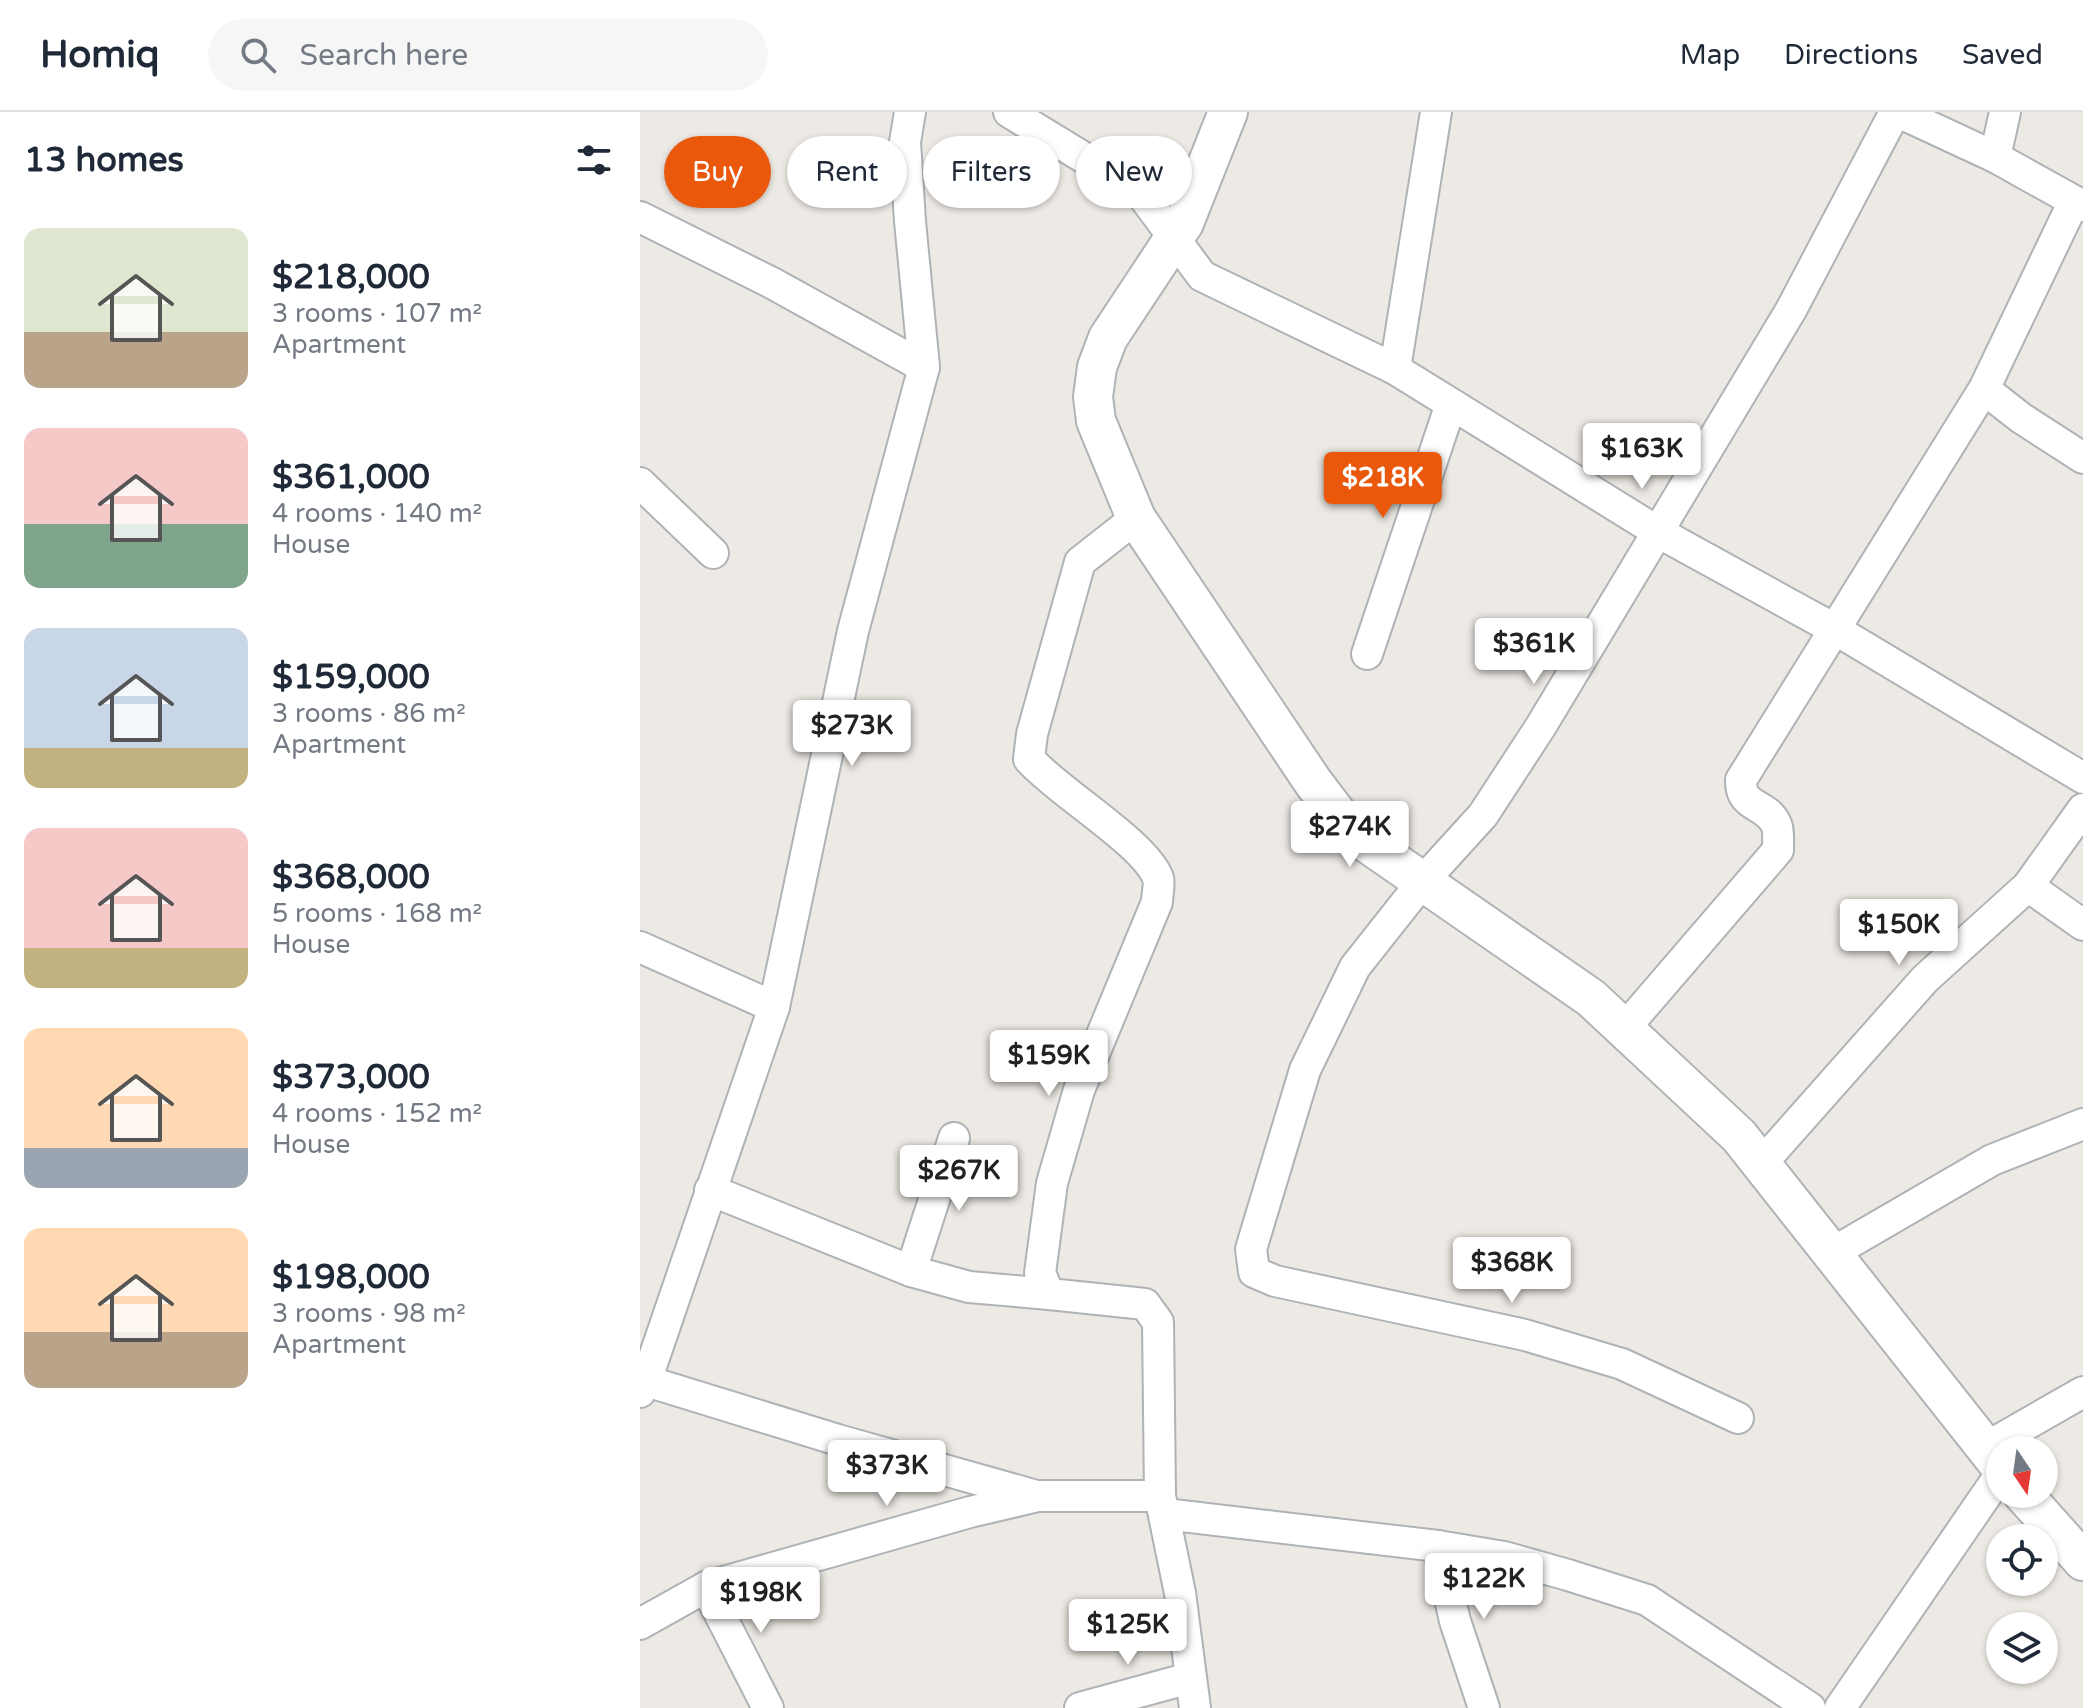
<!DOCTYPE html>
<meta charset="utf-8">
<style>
body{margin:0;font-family:"Varela Round",sans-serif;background:#f6f6f7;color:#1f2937;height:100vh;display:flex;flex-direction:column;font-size:30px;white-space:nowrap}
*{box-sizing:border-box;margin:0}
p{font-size:26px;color:#747a83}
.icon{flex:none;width:44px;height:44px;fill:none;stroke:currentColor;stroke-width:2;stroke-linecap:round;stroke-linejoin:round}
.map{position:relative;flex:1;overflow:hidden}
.details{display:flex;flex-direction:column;background:#fff;width:640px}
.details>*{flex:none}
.banner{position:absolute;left:24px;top:24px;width:760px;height:72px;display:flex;gap:16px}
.needle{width:52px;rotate:167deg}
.buttons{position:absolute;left:1346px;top:1324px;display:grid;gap:16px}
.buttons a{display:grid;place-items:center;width:72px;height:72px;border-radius:50%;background:#fff;box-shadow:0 2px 6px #0004;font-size:40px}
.price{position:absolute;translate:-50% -68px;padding:0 18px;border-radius:8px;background:#fff;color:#222;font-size:26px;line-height:52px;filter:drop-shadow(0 2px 4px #0008)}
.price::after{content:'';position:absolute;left:50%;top:48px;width:24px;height:18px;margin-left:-12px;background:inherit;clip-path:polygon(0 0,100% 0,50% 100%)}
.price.selected{background:#ea580c;color:#fff}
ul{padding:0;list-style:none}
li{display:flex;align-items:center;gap:24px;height:200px;padding:0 24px}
li span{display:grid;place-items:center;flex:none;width:224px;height:160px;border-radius:16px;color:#555}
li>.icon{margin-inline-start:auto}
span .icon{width:96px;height:96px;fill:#fffc;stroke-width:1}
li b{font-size:34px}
h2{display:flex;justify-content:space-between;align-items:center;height:96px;padding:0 24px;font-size:34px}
.pill{padding:0 28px;border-radius:36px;background:#fff;box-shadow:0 2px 6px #0004;font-size:28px;line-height:72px}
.pill.selected{background:#ea580c;color:#fff}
header{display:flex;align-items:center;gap:48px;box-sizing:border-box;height:112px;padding:0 40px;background:#fff;border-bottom:2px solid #e0e1e3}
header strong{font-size:38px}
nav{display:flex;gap:44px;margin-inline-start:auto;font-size:28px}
.search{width:560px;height:72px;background:#f6f6f7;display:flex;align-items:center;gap:20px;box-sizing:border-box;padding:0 28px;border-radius:44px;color:#747a83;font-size:30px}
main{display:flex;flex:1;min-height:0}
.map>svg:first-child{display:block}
</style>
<header>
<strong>Homiq</strong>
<div class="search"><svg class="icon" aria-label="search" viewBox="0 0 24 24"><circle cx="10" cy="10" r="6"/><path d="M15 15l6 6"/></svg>Search here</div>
<nav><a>Map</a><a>Directions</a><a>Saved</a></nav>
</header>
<main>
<section class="details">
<h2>13 homes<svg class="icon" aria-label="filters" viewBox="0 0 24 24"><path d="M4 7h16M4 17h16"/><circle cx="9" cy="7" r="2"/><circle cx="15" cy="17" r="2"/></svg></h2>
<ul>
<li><span style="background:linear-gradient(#dfe7d0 65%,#b9a48a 0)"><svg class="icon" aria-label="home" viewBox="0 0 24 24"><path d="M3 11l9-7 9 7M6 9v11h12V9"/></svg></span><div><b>$218,000</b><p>3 rooms · 107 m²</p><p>Apartment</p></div></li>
<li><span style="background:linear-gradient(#f6c9c9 60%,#7fa58c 0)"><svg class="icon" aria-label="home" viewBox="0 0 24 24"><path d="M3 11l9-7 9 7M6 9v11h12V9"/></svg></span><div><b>$361,000</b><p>4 rooms · 140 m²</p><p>House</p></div></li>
<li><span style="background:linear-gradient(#c9d6e8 75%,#c2b280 0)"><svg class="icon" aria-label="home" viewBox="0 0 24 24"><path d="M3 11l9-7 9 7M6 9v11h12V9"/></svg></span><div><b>$159,000</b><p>3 rooms · 86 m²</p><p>Apartment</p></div></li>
<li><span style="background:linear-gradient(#f6c9c9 75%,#c2b280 0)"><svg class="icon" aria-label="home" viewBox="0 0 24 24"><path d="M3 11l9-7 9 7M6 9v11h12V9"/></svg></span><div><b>$368,000</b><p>5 rooms · 168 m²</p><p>House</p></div></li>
<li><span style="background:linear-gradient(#ffd9b3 75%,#9aa5b1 0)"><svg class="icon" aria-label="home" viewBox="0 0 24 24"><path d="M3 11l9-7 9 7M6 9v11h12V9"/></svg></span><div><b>$373,000</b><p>4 rooms · 152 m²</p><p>House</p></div></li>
<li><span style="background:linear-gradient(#ffd9b3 65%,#b9a48a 0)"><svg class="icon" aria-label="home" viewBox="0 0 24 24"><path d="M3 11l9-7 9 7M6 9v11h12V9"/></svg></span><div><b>$198,000</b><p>3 rooms · 98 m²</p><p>Apartment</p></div></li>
</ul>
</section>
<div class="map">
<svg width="1443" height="1596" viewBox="0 0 1443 1596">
<rect width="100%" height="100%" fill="#ede9e4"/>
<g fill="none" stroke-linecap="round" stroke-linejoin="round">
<defs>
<g id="minor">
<path d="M369 0 500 80 562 164 755 257 1018 420 1196 518 1443 666"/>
<path d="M1258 0 1355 45 1443 94"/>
<path d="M1355 45 1365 0"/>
<path d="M0 105 132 171 284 255"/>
<path d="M755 257 796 0"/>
<path d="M1344 277 1381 306 1443 346"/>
<path d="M0 371 73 441"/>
<path d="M496 406 440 450 392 622 389 647C418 680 505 731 518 766 520 772 517 783 517 790L439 978 412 1071 400 1161 409 1182 505 1192 518 1210 520 1384 540 1481 555 1596"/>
<path d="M727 542 811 292"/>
<path d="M1388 774 1443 813"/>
<path d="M0 835 134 895"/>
<path d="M984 917 1138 738C1138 730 1139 718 1136 712 1126 690 1100 697 1101 668L1344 277 1434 89"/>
<path d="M1121 1052 1285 867 1388 774 1443 697"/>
<path d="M70 1078 271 1159 329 1175 409 1182"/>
<path d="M1192 1141 1352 1048 1443 1012"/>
<path d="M271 1159 314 1026"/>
<path d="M0 1267 198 1328 393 1383"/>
<path d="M0 1280 6 1269 134 895 213 519 284 255 270 109 265 30 270 0"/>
<path d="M1098 1306 982 1252 885 1223 635 1169 614 1160 611 1137 665 958 715 855 783 769 843 703 901 614 1151 198 1255 0"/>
<path d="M1345 1336 1443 1280"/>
<path d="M525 1402 798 1434 864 1445 928 1463 1007 1488 1170 1596"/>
<path d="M798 1434 815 1509 844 1596"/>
<path d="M66 1475 128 1596"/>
<path d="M0 1512 66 1475 330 1400 398 1384H520"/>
<path d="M440 1596 550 1566"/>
<path d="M1200 1596 1360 1363"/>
</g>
<g id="tertiary">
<path d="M588 0 544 111 468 226 457 255 453 285 456 309 496 406 673 670 711 720 951 886 1099 1024 1360 1354"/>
<path d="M1383 1382 1443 1449"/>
</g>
</defs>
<use href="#minor" stroke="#afb3b5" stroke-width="34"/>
<use href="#tertiary" stroke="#afb3b5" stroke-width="42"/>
<use href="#minor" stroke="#fff" stroke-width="30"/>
<use href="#tertiary" stroke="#fff" stroke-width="38"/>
</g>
</svg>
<div class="buttons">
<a><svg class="needle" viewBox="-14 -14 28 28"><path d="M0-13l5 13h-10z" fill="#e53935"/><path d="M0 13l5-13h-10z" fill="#747a83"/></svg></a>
<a><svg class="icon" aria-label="locate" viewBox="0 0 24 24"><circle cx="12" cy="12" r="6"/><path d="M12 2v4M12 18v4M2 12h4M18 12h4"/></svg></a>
<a><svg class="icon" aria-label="layers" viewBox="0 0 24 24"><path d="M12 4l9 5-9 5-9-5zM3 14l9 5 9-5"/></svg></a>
</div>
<b class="price" style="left:1002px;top:379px">$163K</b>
<b class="price selected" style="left:743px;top:408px">$218K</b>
<b class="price" style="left:894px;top:574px">$361K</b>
<b class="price" style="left:212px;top:656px">$273K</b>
<b class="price" style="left:710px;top:757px">$274K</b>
<b class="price" style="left:1259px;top:855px">$150K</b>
<b class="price" style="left:409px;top:986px">$159K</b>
<b class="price" style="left:319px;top:1101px">$267K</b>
<b class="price" style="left:872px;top:1193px">$368K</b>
<b class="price" style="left:247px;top:1396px">$373K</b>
<b class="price" style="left:844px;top:1509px">$122K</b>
<b class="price" style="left:121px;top:1523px">$198K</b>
<b class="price" style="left:488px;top:1555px">$125K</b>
<div class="banner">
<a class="pill selected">Buy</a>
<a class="pill">Rent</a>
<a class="pill">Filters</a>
<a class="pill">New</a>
</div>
</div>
</main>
